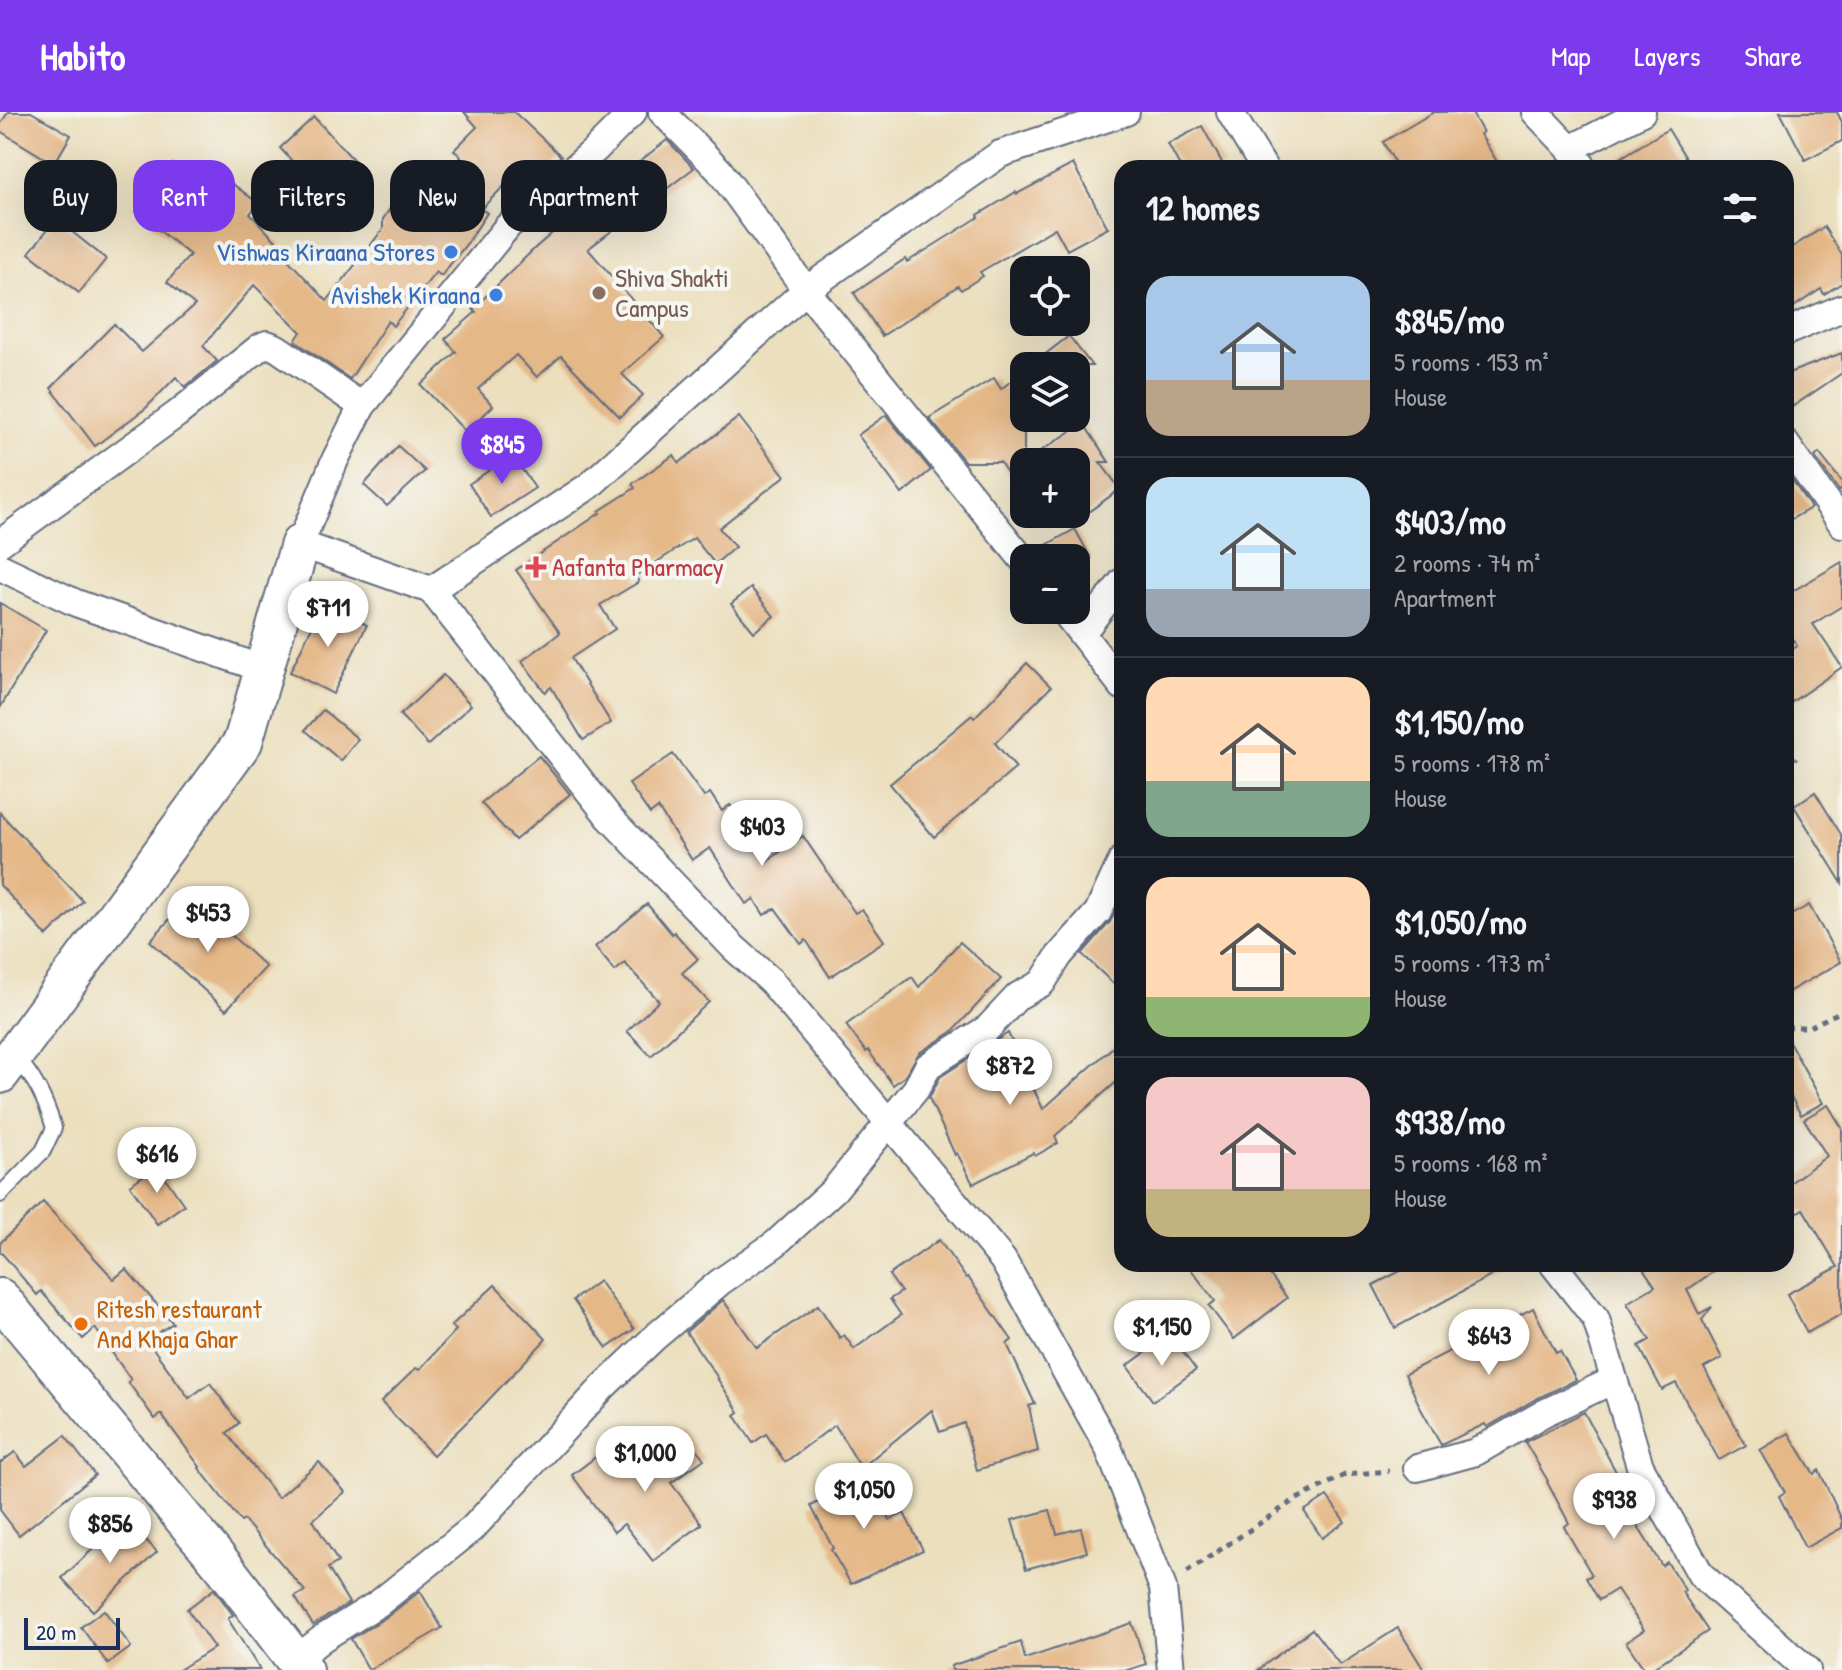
<!DOCTYPE html>
<meta charset="utf-8">
<style>
body{margin:0;font-family:"Patrick Hand",sans-serif;background:#20242c;color:#f1f3f6;height:100vh;display:flex;flex-direction:column;font-size:30px;white-space:nowrap}
*{box-sizing:border-box;margin:0}
p{font-size:26px;color:#9ea1a6}
.icon{flex:none;width:44px;height:44px;fill:none;stroke:currentColor;stroke-width:2;stroke-linecap:round;stroke-linejoin:round}
.map{position:relative;flex:1;overflow:hidden}
.panel{position:absolute;left:1114px;top:48px;width:680px;height:1112px;display:flex;flex-direction:column;background:#171b24;border-radius:24px;box-shadow:0 8px 32px #0002}
.panel>*{flex:none}
.top-card{position:absolute;left:24px;top:48px;width:760px;height:72px;display:flex;gap:16px}
.tools{position:absolute;left:1010px;top:144px;display:grid;gap:16px}
.tools a{display:grid;place-items:center;width:80px;height:80px;border-radius:16px;background:#171b24;box-shadow:0 8px 32px #0002;font-size:40px}
.scale{position:absolute;left:24px;bottom:20px;width:96px;box-sizing:border-box;padding-left:8px;border:4px solid #1b2f5e;border-top:0;font-size:22px;line-height:28px;white-space:nowrap;color:#1b2f5e;-webkit-text-stroke:6px #f6f6f2;paint-order:stroke}
.price{position:absolute;translate:-50% -68px;padding:0 18px;border-radius:28px;background:#fff;color:#222;font-size:26px;line-height:52px;filter:drop-shadow(0 2px 4px #0008)}
.price::after{content:'';position:absolute;left:50%;top:48px;width:24px;height:18px;margin-left:-12px;background:inherit;clip-path:polygon(0 0,100% 0,50% 100%)}
.price.active{background:#7c3aed;color:#fff}
ul{padding:0;list-style:none}
li{display:flex;align-items:center;gap:24px;height:200px;padding:0 32px}
li+li{border-top:2px solid #363941}
li span{display:grid;place-items:center;flex:none;width:224px;height:160px;border-radius:24px;color:#555}
li>.icon{margin-inline-start:auto}
span .icon{width:96px;height:96px;fill:#fffc;stroke-width:1}
li b{font-size:34px}
h2{display:flex;justify-content:space-between;align-items:center;height:96px;padding:0 32px;font-size:34px}
.tag{padding:0 28px;border-radius:24px;background:#171b24;box-shadow:0 8px 32px #0002;font-size:28px;line-height:72px}
.tag.active{background:#7c3aed;color:#fff}
header{display:flex;align-items:center;gap:48px;box-sizing:border-box;height:112px;padding:0 40px;background:#7c3aed;color:#fff}
header strong{font-size:38px}
nav{display:flex;gap:44px;margin-inline-start:auto;font-size:28px}
.map>svg:first-child{display:block}
</style>
<header>
<strong>Habito</strong>
<nav><a>Map</a><a>Layers</a><a>Share</a></nav>
</header>
<div class="map">
<svg width="1842" height="1558" viewBox="0 0 1842 1558">
<rect width="100%" height="100%" fill="#f6f6f2"/>
<filter id="ink" filterUnits="userSpaceOnUse"><feTurbulence type="fractalNoise" baseFrequency=".0125" numOctaves="2"/><feDisplacementMap in="SourceGraphic" scale="16" xChannelSelector="R" yChannelSelector="G"/><feConvolveMatrix kernelMatrix="1 2 1 2 8 2 1 2 1" color-interpolation-filters="sRGB"/></filter>
<filter id="wash" filterUnits="userSpaceOnUse"><feTurbulence type="fractalNoise" baseFrequency=".006" numOctaves="4" result="noise"/><feDisplacementMap in="SourceGraphic" scale="32" xChannelSelector="R" yChannelSelector="G"/><feGaussianBlur stdDeviation="1.8" result="paint"/><feColorMatrix in="noise" values="0 0 0 0 0 0 0 0 0 0 0 0 0 0 0 0 0 1.4 0 .05"/><feComposite in="paint" operator="in"/></filter>
<g filter="url(#wash)">
<rect width="100%" height="100%" fill="#ebdfbe"/>
<g id="blocks">
<g fill="#e5b888">
<path d="M8 0H31L71 23 54 52 0 19V13Z"/>
<path d="M464 0H514L561 44 540 65 526 52 481 97 487 101 468 130 441 164 436 160 393 214 388 209 350 267 295 229 301 220 254 173 203 234 217 249 185 275 176 265 146 296 95 334 51 276 114 212 142 240 195 193 167 170 190 143 136 100 173 52 214 85 227 68 258 91 250 102 280 133 277 136 327 189 383 117V107L398 85 422 102 461 45 454 38 477 15Z"/>
<path d="M1434 0H1471L1483 20 1480 22 1501 56H1398L1383 30Z"/>
<path d="M1780 0H1837L1842 10V29L1805 48Z"/>
<path d="M314 5 361 56 327 87 280 36Z"/>
<path d="M1202 14 1225 56H1181L1168 32Z"/>
<path d="M1668 17 1692 56H1604Z"/>
<path d="M667 28 694 56 588 137 664 225 622 262 643 283 620 305 561 244 537 265 516 243 478 277 493 294 466 320 421 273 456 240 445 227 476 200 473 197 535 136 595 84Z"/>
<path d="M1073 52 1108 116 1067 138 1055 116 980 160 983 164 961 178 958 174 882 224 854 181 905 147 907 150 979 105 978 103 1016 80 1017 82Z"/>
<path d="M56 107 106 147 79 181 29 141Z"/>
<path d="M1824 115 1842 143V171L1824 182 1821 177 1786 200V139Z"/>
<path d="M1069 224 1092 254H1030Z"/>
<path d="M1842 241V261L1786 299V262Z"/>
<path d="M1024 259V387L1000 350H965L929 306 994 266 1001 277Z"/>
<path d="M1076 300 1109 350H1100L1120 377 1076 409V350H1024L1076 316Z"/>
<path d="M886 303 931 358 902 382 858 323Z"/>
<path d="M739 305 785 364 719 416 735 435 715 452 694 426 635 464 639 470 600 493 615 517 571 546 611 611 583 628 551 575 545 580 522 549 560 521 516 458 600 401 599 399 635 376 632 372 674 343 679 351Z"/>
<path d="M398 334 425 359 387 394 364 373Z"/>
<path d="M1819 341 1842 370V378L1839 379 1815 345Z"/>
<path d="M512 343 535 376 491 405 469 372Z"/>
<path d="M1790 365 1811 396 1786 410V368Z"/>
<path d="M1075 417 1091 446H1040L1036 439Z"/>
<path d="M1842 450V494L1813 512 1842 555 1786 594V542L1797 534 1791 525 1786 528V473L1791 480Z"/>
<path d="M751 476 774 504 754 520 731 492Z"/>
<path d="M0 491 46 518 0 596Z"/>
<path d="M323 492 367 513 333 582 290 560Z"/>
<path d="M1027 551 1051 575 995 631 1016 656 934 725 890 672 972 603 974 606Z"/>
<path d="M443 563 471 593 428 633 400 603Z"/>
<path d="M323 598 358 627 341 649 305 618Z"/>
<path d="M673 642 704 685 710 681 722 699 730 693 767 749 803 724 855 801 862 797 884 829 830 865 806 828 801 832 775 796 764 803 754 787 746 792 710 736 692 748 658 696 650 702 629 672Z"/>
<path d="M539 644 570 682 515 728 481 691Z"/>
<path d="M1815 680 1842 724V771L1794 694Z"/>
<path d="M0 701 83 789 47 824 0 773Z"/>
<path d="M190 785 266 855 226 898 150 829Z"/>
<path d="M1122 786V880L1082 842 1110 810Z"/>
<path d="M647 792 672 822 674 820 698 847 682 861 709 890 651 944 627 919 659 889 625 851 615 859 595 835Z"/>
<path d="M1809 793 1841 850 1786 881V806Z"/>
<path d="M960 830 1001 867 952 920 919 941 905 964 893 973 868 938 866 940 846 913 912 865 919 875Z"/>
<path d="M1008 921 1043 997 1122 927V965L1055 1024 1058 1031 1035 1044 1033 1041 973 1072 957 1041 955 1043 929 986 940 965Z"/>
<path d="M1786 924 1823 991 1801 1003 1786 976Z"/>
<path d="M1828 993 1842 1016V1202L1807 1221 1787 1182 1838 1155 1803 1097 1786 1108V1074L1827 1044 1804 1007Z"/>
<path d="M157 1054 184 1093 157 1112 130 1073Z"/>
<path d="M43 1090 114 1167 126 1157 173 1211 147 1228 189 1286 210 1271 239 1311 227 1321 278 1386 319 1350 345 1380 313 1408 338 1450 328 1456 349 1491 313 1513 295 1485 305 1479 244 1408 241 1410 199 1356 200 1355 161 1302 155 1307 128 1270 131 1268 95 1216 83 1227 41 1179 37 1183 0 1139V1131Z"/>
<path d="M939 1128 966 1166 968 1165 1012 1228 1007 1232 1035 1292 1029 1294 1038 1339 977 1358 964 1311 940 1320 932 1298 861 1356 835 1313 785 1350 766 1322 753 1331 735 1303 739 1300 717 1266H718L686 1220 723 1188 757 1236 818 1193 840 1226 844 1223 854 1237 901 1203 890 1187 901 1180 889 1163Z"/>
<path d="M1187 1152H1262L1287 1186 1234 1227 1209 1194 1215 1189Z"/>
<path d="M1414 1152H1513L1395 1216 1373 1173Z"/>
<path d="M1640 1152H1724L1687 1178 1699 1202 1712 1195 1702 1208 1722 1246 1704 1256 1746 1333 1719 1348 1676 1271 1662 1278 1639 1234 1650 1228 1627 1191 1655 1174Z"/>
<path d="M599 1169 634 1217 607 1236 573 1188Z"/>
<path d="M495 1173 546 1227 480 1297 433 1343 381 1290 416 1256 419 1258 456 1218 451 1214Z"/>
<path d="M1533 1196 1556 1241 1560 1239 1576 1268 1536 1287 1487 1315 1485 1312 1441 1333 1421 1297 1405 1262Z"/>
<path d="M1170 1223 1196 1258 1153 1289 1127 1254Z"/>
<path d="M1584 1300 1623 1373 1615 1377 1662 1454 1667 1450 1685 1478 1682 1480 1708 1519 1650 1558H1645L1626 1530 1644 1518 1617 1477 1599 1488 1586 1466 1592 1463 1564 1415 1569 1411 1547 1370 1548 1369 1525 1330Z"/>
<path d="M681 1316 704 1347 671 1371 702 1412 653 1449 624 1412 614 1420 572 1363 605 1338 622 1360Z"/>
<path d="M1789 1321 1814 1362 1819 1358 1842 1408V1416L1805 1436 1779 1384 1785 1380 1760 1338Z"/>
<path d="M65 1324 95 1363 19 1423 0 1398V1351L15 1340 26 1354Z"/>
<path d="M868 1365 890 1408 904 1401 923 1438 851 1472 831 1438 833 1436 811 1394Z"/>
<path d="M1327 1384 1345 1410 1322 1426 1304 1399Z"/>
<path d="M1050 1398 1057 1422 1081 1416 1087 1440 1026 1457 1012 1408Z"/>
<path d="M126 1406 157 1440 93 1499 62 1466Z"/>
<path d="M214 1477 233 1503 228 1507 260 1558H179L214 1536 187 1497Z"/>
<path d="M420 1479 442 1516 369 1558 351 1527 388 1504Z"/>
<path d="M104 1498 131 1535 108 1552 81 1515Z"/>
<path d="M1132 1511 1146 1552 1128 1558H952L951 1554 1021 1530 1025 1547Z"/>
<path d="M1398 1516 1424 1558H1258L1312 1517 1340 1553Z"/>
</g>
</g>
</g>
<g filter="url(#ink)">
<use href="#blocks" fill-opacity="0" stroke="#646d80" stroke-width="2"/>
<g fill="none" stroke-linecap="round" stroke-linejoin="round">
<defs>
<path id="service" d="M0 1083 43 1039 54 1016C45 986 35 967 15 943"/>
<g id="minor">
<path d="M633 0 595 38 508 114 362 294 335 348 300 432 431 478 589 374 806 178 1000 42 1126 0"/>
<path d="M662 0 719 58 806 178 1024 449"/>
<path d="M1230 0 1264 56"/>
<path d="M1535 0 1570 37 1584 56"/>
<path d="M1570 37 1642 0"/>
<path d="M1786 220 1842 196"/>
<path d="M1786 332 1842 412"/>
<path d="M0 431 177 302 260 235 267 232 277 236 362 294"/>
<path d="M0 455 76 491 263 557"/>
<path d="M431 478 609 705 733 835 771 869 1003 1148 1108 1335 1163 1476 1171 1558"/>
<path d="M1063 498 1122 574"/>
<path d="M1082 521 1122 470"/>
<path d="M1553 1152 1596 1207 1640 1354 1701 1463 1807 1558"/>
<path d="M1417 1356 1476 1340 1544 1301 1614 1268"/>
<path d="M296 1547 323 1526 379 1491 472 1417 603 1275 655 1225 720 1170 775 1132 834 1078 916 977 928 954 988 916 1018 884 1042 871 1059 844 1098 800 1122 748"/>
</g>
<g id="secondary">
<path d="M0 962 243 630 300 432"/>
<path d="M0 1186 225 1456 303 1558"/>
</g>
</defs>
<use href="#service" stroke="#646d80" stroke-width="18"/>
<use href="#minor" stroke="#646d80" stroke-width="30"/>
<use href="#secondary" stroke="#646d80" stroke-width="42"/>
<g stroke="#646d80" stroke-width="5" stroke-dasharray="6 6" stroke-linecap="butt">
<path d="M1786 655 1796 645"/>
<path d="M1786 915H1809L1842 899"/>
<path d="M1187 1460 1293 1389 1345 1363 1389 1359"/>
</g>
<use href="#service" stroke="#fff" stroke-width="14"/>
<use href="#minor" stroke="#fff" stroke-width="26"/>
<use href="#secondary" stroke="#fff" stroke-width="38"/>
</g>
</g>
<g fill="#3f7fe0" stroke="#f6f6f2" stroke-width="3">
<circle cx="451" cy="140" r="8"/>
<circle cx="496" cy="183" r="8"/>
</g>
<circle fill="#8d6e63" stroke="#f6f6f2" stroke-width="3" cx="599" cy="181" r="8"/>
<path fill="#e0444e" stroke="#f6f6f2" stroke-width="3" d="M532 443h8v8h8v8h-8v8h-8v-8h-8v-8h8z"/>
<circle fill="#e8710a" stroke="#f6f6f2" stroke-width="3" cx="81" cy="1212" r="8"/>
<g text-anchor="middle" stroke-width="8" stroke-linejoin="round" paint-order="stroke">
<g font-size="26" fill="#366cbe" stroke="#f6f6f2" text-anchor="end">
<text x="435" y="149">Vishwas Kiraana Stores</text>
<text x="480" y="192">Avishek Kiraana</text>
</g>
<g font-size="26" fill="#785e54" stroke="#f6f6f2" text-anchor="start">
<text x="615" y="175">Shiva Shakti<tspan x="615" dy="30">Campus</tspan></text>
</g>
<g font-size="26" fill="#be3a42" stroke="#f6f6f2" text-anchor="start">
<text x="552" y="464">Aafanta Pharmacy</text>
</g>
<g font-size="26" fill="#c56008" stroke="#f6f6f2" text-anchor="start">
<text x="97" y="1206">Ritesh restaurant<tspan x="97" dy="30">And Khaja Ghar</tspan></text>
</g>
</g>
</svg>
<div class="tools">
<a><svg class="icon" aria-label="locate" viewBox="0 0 24 24"><circle cx="12" cy="12" r="6"/><path d="M12 2v4M12 18v4M2 12h4M18 12h4"/></svg></a>
<a><svg class="icon" aria-label="layers" viewBox="0 0 24 24"><path d="M12 4l9 5-9 5-9-5zM3 14l9 5 9-5"/></svg></a>
<a>+</a>
<a>−</a>
</div>
<div class="scale">20 m</div>
<b class="price active" style="left:502px;top:374px">$845</b>
<b class="price" style="left:328px;top:537px">$711</b>
<b class="price" style="left:762px;top:756px">$403</b>
<b class="price" style="left:208px;top:842px">$453</b>
<b class="price" style="left:1010px;top:995px">$872</b>
<b class="price" style="left:157px;top:1083px">$616</b>
<b class="price" style="left:1162px;top:1256px">$1,150</b>
<b class="price" style="left:1489px;top:1265px">$643</b>
<b class="price" style="left:645px;top:1382px">$1,000</b>
<b class="price" style="left:864px;top:1419px">$1,050</b>
<b class="price" style="left:1614px;top:1429px">$938</b>
<b class="price" style="left:110px;top:1453px">$856</b>
<div class="top-card">
<a class="tag">Buy</a>
<a class="tag active">Rent</a>
<a class="tag">Filters</a>
<a class="tag">New</a>
<a class="tag">Apartment</a>
</div>
<section class="panel">
<h2>12 homes<svg class="icon" aria-label="filters" viewBox="0 0 24 24"><path d="M4 7h16M4 17h16"/><circle cx="9" cy="7" r="2"/><circle cx="15" cy="17" r="2"/></svg></h2>
<ul>
<li><span style="background:linear-gradient(#a9c7e8 65%,#b9a48a 0)"><svg class="icon" aria-label="home" viewBox="0 0 24 24"><path d="M3 11l9-7 9 7M6 9v11h12V9"/></svg></span><div><b>$845/mo</b><p>5 rooms · 153 m²</p><p>House</p></div></li>
<li><span style="background:linear-gradient(#bfe0f5 70%,#9aa5b1 0)"><svg class="icon" aria-label="home" viewBox="0 0 24 24"><path d="M3 11l9-7 9 7M6 9v11h12V9"/></svg></span><div><b>$403/mo</b><p>2 rooms · 74 m²</p><p>Apartment</p></div></li>
<li><span style="background:linear-gradient(#ffd9b3 65%,#7fa58c 0)"><svg class="icon" aria-label="home" viewBox="0 0 24 24"><path d="M3 11l9-7 9 7M6 9v11h12V9"/></svg></span><div><b>$1,150/mo</b><p>5 rooms · 178 m²</p><p>House</p></div></li>
<li><span style="background:linear-gradient(#ffd9b3 75%,#8fb573 0)"><svg class="icon" aria-label="home" viewBox="0 0 24 24"><path d="M3 11l9-7 9 7M6 9v11h12V9"/></svg></span><div><b>$1,050/mo</b><p>5 rooms · 173 m²</p><p>House</p></div></li>
<li><span style="background:linear-gradient(#f6c9c9 70%,#c2b280 0)"><svg class="icon" aria-label="home" viewBox="0 0 24 24"><path d="M3 11l9-7 9 7M6 9v11h12V9"/></svg></span><div><b>$938/mo</b><p>5 rooms · 168 m²</p><p>House</p></div></li>
</ul>
</section>
</div>
